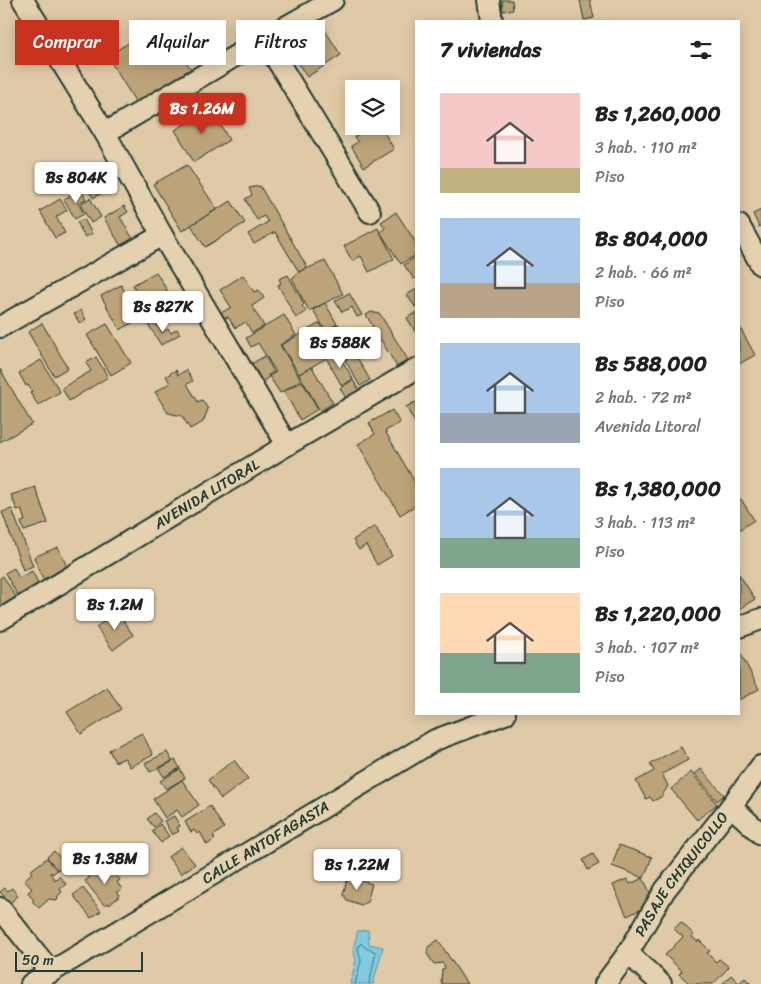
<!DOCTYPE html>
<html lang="es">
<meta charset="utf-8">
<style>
body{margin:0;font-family:Sriracha,sans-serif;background:#f6f6f6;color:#202124;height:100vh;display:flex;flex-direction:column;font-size:19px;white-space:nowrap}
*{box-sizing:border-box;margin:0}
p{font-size:16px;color:#757577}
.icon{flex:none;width:28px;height:28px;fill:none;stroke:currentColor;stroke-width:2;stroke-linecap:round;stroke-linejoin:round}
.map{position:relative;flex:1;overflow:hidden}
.sheet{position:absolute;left:415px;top:20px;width:325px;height:695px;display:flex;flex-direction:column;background:#fff;border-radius:0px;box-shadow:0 2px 12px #0003}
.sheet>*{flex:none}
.hud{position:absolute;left:15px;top:20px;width:325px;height:45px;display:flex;gap:10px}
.buttons{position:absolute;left:345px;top:80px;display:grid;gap:10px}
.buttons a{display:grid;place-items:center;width:55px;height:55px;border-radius:0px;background:#fff;box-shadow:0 2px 12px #0003;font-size:25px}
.scale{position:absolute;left:15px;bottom:12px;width:128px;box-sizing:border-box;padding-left:5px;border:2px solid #1f3d34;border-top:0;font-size:14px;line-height:18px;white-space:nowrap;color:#1f3d34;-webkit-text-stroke:4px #e5d0af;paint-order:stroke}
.price{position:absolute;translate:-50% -42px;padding:0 11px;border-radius:5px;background:#fff;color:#222;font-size:16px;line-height:32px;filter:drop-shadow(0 1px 2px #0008)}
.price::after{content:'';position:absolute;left:50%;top:30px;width:15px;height:11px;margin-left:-8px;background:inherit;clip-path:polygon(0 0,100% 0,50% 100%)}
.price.current{background:#c8321e;color:#fff}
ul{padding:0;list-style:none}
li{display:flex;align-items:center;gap:15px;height:125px;padding:0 25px}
li span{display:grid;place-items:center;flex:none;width:140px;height:100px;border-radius:0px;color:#555}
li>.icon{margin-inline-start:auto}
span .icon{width:60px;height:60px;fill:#fffc;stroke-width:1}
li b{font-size:21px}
h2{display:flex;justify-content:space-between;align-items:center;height:60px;padding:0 25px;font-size:21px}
.tag{padding:0 18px;border-radius:0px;background:#fff;box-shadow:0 2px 12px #0003;font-size:18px;line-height:45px}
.tag.current{background:#c8321e;color:#fff}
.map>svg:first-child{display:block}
</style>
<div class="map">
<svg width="761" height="984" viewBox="0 0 761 984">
<rect width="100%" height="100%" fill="#e0c9a6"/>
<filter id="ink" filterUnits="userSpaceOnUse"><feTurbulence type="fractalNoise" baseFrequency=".02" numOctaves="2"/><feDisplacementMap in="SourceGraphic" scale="10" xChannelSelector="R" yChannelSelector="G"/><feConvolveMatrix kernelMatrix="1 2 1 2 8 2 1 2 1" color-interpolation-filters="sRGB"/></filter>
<g filter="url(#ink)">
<path fill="#81cae2" stroke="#5a929c" d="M368 930 369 944 383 947 373 984H350L356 961 353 949 358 931Z"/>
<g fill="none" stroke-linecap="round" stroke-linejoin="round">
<path stroke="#46757a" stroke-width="1" d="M355 984 361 961 358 948 361 943 366 948 376 952 369 984"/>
</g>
<g fill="#bca379" stroke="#1f3d34">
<path d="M502 0H512L513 10 503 11Z"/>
<path d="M580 0H590L594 18 584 20Z"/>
<path d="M162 23 194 74 140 109 107 56Z"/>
<path d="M324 29 341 55 307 77 290 50Z"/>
<path d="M211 108 229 140 194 162 175 130Z"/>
<path d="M372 126H380L394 149 364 167 351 146 358 142 354 137Z"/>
<path d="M187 165 217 209 182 231 153 184Z"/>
<path d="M102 171 112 189 103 194 93 176Z"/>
<path d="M92 175 102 193 93 198 83 180Z"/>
<path d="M260 186 307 267 299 272 275 232 254 244 248 234 268 222 264 216 257 220 245 199 252 195 249 188Z"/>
<path d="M81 190 86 199 78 203 84 214 75 219 64 199Z"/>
<path d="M90 198 101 217 91 223 80 204Z"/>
<path d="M60 199 67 210 56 217 65 233 55 238 40 211Z"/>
<path d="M231 201 245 223 205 247 191 225Z"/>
<path d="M124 206 128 212 120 217 136 244 124 251 104 218Z"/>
<path d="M761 210V226L759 227 753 214Z"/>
<path d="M396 212 416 243V255L401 264 380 232 385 228 381 222Z"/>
<path d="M84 219 92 234 85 237 77 222Z"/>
<path d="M378 228 394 259 369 272 361 256 352 261 344 246Z"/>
<path d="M414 258 416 261V277L414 279 404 265Z"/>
<path d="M325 261 343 294 309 311 292 278 299 272Z"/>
<path d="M156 272 176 305 157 316 155 312 150 315 133 285Z"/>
<path d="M243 275 254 292 259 290 264 298 252 306 264 326 252 333 246 322 235 328 228 317 225 318 221 313 231 307 220 290Z"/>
<path d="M288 275 304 304 302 306 306 312 296 318 278 285 281 283 279 279Z"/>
<path d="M121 285 140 318 120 330 101 296Z"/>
<path d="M416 289V308L407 295Z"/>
<path d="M349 293 362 315 357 317 352 307 342 312 335 301Z"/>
<path d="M325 303 337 324 326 331 313 310Z"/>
<path d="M81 310 86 320 80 324 74 314Z"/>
<path d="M371 312 380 314 408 360 397 367 366 315Z"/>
<path d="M416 312V333L407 318Z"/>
<path d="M284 315 296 335 280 345 301 380 280 393 269 376 276 372 258 343 251 347 246 338Z"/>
<path d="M154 320 162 333 168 329 171 333 177 329 180 334 161 345 148 324Z"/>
<path d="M42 323 68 368 54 376 28 332Z"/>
<path d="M320 323 337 352 299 374 281 345Z"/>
<path d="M107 324 131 363 111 375 87 335Z"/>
<path d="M338 324 356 353 343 360 325 331Z"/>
<path d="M739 326 755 355 739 364Z"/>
<path d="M337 352 353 379 342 386 326 358Z"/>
<path d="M355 354 370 380 360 386 345 360Z"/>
<path d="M265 356 274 372 268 375 269 377 262 382 251 364Z"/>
<path d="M96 357 108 377 69 401 62 388 91 371 86 363Z"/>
<path d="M41 360 60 392 38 405 30 393 32 391 28 385 26 386 19 373Z"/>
<path d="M312 367 333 403 320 411 299 374Z"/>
<path d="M0 369 32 424 0 442Z"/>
<path d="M176 370 178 375 186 370 193 381 187 384 198 402 202 400 208 409 203 422 190 429 182 416 168 413 155 392 170 383 166 376Z"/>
<path d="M353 380 360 392 347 400 340 388Z"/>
<path d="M302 381 318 409 300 420 284 391Z"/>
<path d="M415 402 416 403V424L406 407Z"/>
<path d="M392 410 400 423 385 431 416 484V505L400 515 358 444 375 434 369 423Z"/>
<path d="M35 487 48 523 24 531 21 522 25 521 21 509 17 510 11 495Z"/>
<path d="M741 499 754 520 739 530V500Z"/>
<path d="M12 509 33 566 23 570 2 512Z"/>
<path d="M375 526 392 556 377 565 366 545 359 550 353 540Z"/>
<path d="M58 547 68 569 43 579 34 557Z"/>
<path d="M14 568 19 578 32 571 44 594 23 605 5 573Z"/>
<path d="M739 574 755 599 739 609Z"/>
<path d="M3 576 19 602 0 613V578Z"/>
<path d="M117 612 133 635 113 650 96 627Z"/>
<path d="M741 654 759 689 739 700V655Z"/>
<path d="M107 687 121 709 81 734 67 712Z"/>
<path d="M142 733 153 755 130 767 125 758 115 762 109 750Z"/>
<path d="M681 747 688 760 662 774 668 786 661 797 653 801 650 797 646 799 636 781 654 771 650 764Z"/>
<path d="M167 752 172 761 150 772 145 763Z"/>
<path d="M175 760 180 768 164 777 159 769Z"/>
<path d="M234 760 248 779 221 799 208 780Z"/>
<path d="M180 769 185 778 166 789 160 781Z"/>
<path d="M701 769 724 795 717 801 695 774Z"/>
<path d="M691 772 717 804 697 820 671 789Z"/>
<path d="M182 780 199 805 182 817 177 810 165 818 153 799Z"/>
<path d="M210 806 224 828 213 836 215 839 207 845 200 832 197 834 194 830 191 832 185 822Z"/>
<path d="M154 813 161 821 154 827 147 819Z"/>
<path d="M174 816 180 826 177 828 179 831 172 835 164 821Z"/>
<path d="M160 824 169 836 161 843 152 831Z"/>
<path d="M619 845 652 857 644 878 612 866Z"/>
<path d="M181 847 195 864 181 874 168 857Z"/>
<path d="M54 851 67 866 61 871 59 868 57 870 47 857Z"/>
<path d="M593 854 599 864 588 870 583 860Z"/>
<path d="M47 858 57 870 53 874 51 872 50 873 55 880 59 876 66 884 60 889 62 892 58 896 57 900 49 899 39 908 33 902V899L28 892 32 889 24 880 32 873 30 871Z"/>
<path d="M109 867 120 880 117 882 122 889 117 892 120 896 109 905 108 903 104 905 85 881 89 878V874L93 870 103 871Z"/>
<path d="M352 878 372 884 367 902 361 905 347 900 343 894 347 880Z"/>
<path d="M643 878 655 903 627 916 613 885 627 879 630 884Z"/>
<path d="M5 888 8 891 12 888 18 896 10 903 0 892Z"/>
<path d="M83 888 101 911 91 918 73 895Z"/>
<path d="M681 922 694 935 692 937 698 942 699 940 710 951 707 953 716 962 719 959 729 967 713 984H690L679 974 682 971 665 955 683 937 674 929Z"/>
<path d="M438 940 467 984H442L441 982 442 970 445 968 443 963 434 964 427 954 428 947Z"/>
<path d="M731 975 739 983 745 978 751 984H722Z"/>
</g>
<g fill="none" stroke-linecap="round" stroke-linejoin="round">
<defs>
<g id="minor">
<path d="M23 0 105 133 162 235 287 445"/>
<path d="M489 0 492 21"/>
<path d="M264 39 370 212"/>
<path d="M105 133 264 39 333 0"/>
<path d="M739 225 761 265"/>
<path d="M0 327 162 235"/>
<path id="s1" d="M0 620 287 445 416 369"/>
<path d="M739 627 761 619"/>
<path d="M731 806 761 834"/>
<path d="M0 908 51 972"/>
<path d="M628 953 661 984"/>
<path id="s2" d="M31 984 435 740 505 714"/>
<path id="s3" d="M605 984 628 953 665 890 731 806 761 766"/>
</g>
</defs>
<use href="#minor" stroke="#1f3d34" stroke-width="24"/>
<use href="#minor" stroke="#e5d0af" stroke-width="20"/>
</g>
</g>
<g text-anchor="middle" stroke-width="4" stroke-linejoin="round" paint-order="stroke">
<g font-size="15" fill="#1f3d34" stroke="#e5d0af">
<text dy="5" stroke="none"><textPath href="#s1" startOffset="242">AVENIDA LITORAL</textPath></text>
<text dy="5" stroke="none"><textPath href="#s2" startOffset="274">CALLE ANTOFAGASTA</textPath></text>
<text dy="5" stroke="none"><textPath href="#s3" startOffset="134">PASAJE CHIQUICOLLO</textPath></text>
</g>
</g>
</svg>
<div class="buttons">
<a><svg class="icon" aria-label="layers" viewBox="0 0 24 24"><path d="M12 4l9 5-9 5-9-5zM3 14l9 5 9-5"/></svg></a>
</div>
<div class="scale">50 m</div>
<b class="price current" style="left:202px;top:135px">Bs 1.26M</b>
<b class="price" style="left:76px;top:204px">Bs 804K</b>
<b class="price" style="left:163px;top:333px">Bs 827K</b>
<b class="price" style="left:340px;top:369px">Bs 588K</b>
<b class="price" style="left:115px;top:631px">Bs 1.2M</b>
<b class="price" style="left:105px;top:885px">Bs 1.38M</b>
<b class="price" style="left:357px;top:891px">Bs 1.22M</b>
<div class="hud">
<a class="tag current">Comprar</a>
<a class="tag">Alquilar</a>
<a class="tag">Filtros</a>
</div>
<section class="sheet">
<h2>7 viviendas<svg class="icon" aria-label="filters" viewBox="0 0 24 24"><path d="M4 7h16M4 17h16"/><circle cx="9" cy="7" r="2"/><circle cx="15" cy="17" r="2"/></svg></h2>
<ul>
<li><span style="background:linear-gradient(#f6c9c9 75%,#c2b280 0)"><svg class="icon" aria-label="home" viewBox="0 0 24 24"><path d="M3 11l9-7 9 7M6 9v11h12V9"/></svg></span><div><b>Bs 1,260,000</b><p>3 hab. · 110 m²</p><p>Piso</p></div></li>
<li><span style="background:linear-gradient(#a9c7e8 65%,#b9a48a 0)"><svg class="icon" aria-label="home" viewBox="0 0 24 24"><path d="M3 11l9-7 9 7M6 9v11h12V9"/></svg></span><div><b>Bs 804,000</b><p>2 hab. · 66 m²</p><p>Piso</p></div></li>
<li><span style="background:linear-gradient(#a9c7e8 70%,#9aa5b1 0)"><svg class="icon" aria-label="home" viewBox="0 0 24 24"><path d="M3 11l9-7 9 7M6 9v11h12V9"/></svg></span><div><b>Bs 588,000</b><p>2 hab. · 72 m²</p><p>Avenida Litoral</p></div></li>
<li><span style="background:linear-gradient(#a9c7e8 70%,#7fa58c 0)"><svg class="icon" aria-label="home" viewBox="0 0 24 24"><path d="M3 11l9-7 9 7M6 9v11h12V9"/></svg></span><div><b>Bs 1,380,000</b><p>3 hab. · 113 m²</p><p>Piso</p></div></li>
<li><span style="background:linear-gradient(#ffd9b3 60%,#7fa58c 0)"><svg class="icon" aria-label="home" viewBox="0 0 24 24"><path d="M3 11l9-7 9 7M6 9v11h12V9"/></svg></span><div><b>Bs 1,220,000</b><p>3 hab. · 107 m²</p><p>Piso</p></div></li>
</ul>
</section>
</div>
